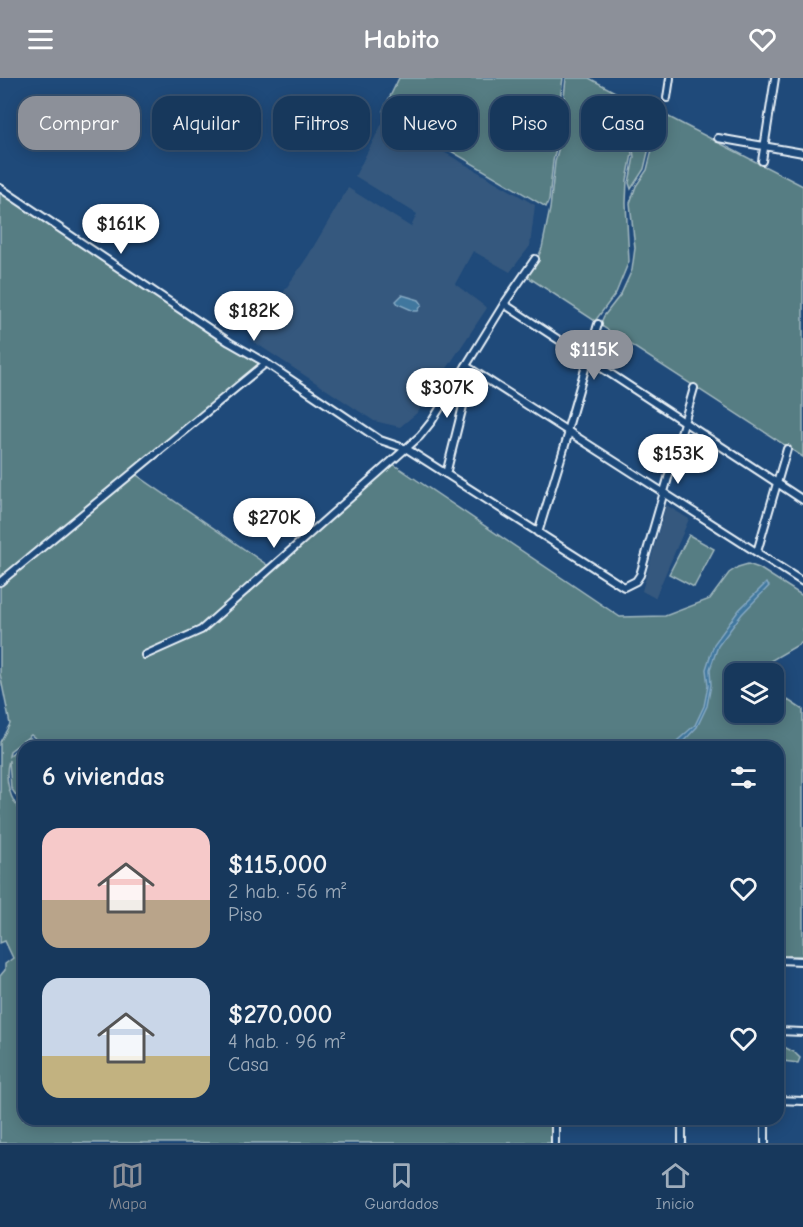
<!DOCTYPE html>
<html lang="es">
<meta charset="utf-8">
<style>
body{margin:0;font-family:"Comic Neue",sans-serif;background:#203f62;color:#f1f3f6;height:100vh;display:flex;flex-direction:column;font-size:22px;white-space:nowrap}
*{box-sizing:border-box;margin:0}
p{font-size:20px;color:#9eacbb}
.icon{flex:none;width:33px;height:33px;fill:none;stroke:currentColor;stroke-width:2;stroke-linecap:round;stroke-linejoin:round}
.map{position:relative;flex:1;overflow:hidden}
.sheet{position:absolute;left:18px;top:663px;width:766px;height:384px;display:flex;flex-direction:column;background:#17385c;border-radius:18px;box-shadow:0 3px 15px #0003,0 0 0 2px #365272}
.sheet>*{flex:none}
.top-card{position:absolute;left:18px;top:18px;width:768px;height:54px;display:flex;gap:12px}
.controls{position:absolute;left:724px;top:585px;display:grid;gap:12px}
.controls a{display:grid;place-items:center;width:60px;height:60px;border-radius:12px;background:#17385c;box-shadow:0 3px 15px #0003,0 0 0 2px #365272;font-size:30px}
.price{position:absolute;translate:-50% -51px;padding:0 14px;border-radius:21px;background:#fff;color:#222;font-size:20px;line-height:39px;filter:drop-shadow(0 2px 3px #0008)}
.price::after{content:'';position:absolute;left:50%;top:36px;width:18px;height:14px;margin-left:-9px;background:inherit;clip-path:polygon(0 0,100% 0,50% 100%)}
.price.on{background:#8c9099;color:#fff}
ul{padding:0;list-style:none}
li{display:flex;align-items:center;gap:18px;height:150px;padding:0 24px}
li span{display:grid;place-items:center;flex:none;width:168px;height:120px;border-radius:18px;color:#555}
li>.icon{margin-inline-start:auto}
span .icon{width:72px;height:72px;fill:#fffc;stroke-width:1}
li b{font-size:26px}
h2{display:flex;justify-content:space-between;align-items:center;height:72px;padding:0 24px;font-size:26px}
.tag{padding:0 21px;border-radius:18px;background:#17385c;box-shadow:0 3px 15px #0003,0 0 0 2px #365272;font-size:21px;line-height:54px}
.tag.on{background:#8c9099;color:#fff}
header{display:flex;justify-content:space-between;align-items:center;height:78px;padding:0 24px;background:#8c9099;color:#fff;font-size:27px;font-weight:800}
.menu{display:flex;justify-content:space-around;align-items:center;height:84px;border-top:2px solid #365272;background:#17385c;font-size:16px;color:#9eacbb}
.menu a{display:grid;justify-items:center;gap:3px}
.menu .on{color:#8c9099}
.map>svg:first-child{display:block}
</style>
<header><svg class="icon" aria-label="menu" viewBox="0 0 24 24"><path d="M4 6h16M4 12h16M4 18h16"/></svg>Habito<svg class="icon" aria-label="heart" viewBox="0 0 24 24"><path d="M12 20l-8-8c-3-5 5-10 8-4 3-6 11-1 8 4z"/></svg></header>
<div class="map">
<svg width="803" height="1065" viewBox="0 0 803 1065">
<rect width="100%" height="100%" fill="#1f4a7a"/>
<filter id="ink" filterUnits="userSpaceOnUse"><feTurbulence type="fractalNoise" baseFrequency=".0167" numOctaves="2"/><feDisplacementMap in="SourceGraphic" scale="12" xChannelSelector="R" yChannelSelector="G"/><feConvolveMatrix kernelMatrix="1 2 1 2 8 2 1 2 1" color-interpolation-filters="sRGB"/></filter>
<g filter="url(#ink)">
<g fill="#35587e">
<path d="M385 40 535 127 530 168 510 194 473 173 455 206 487 230 418 334 400 349 374 343 251 262 308 178 348 110 411 149 417 136 355 98Z"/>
<path d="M666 427 689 441 655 520 642 513Z"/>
</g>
<g fill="#577d83" stroke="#a0b7be" stroke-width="1.5">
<path d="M399 0H563L559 29 561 48 553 83 549 122 546 129 383 33Z"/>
<path d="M566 0H589L617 15 624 29 632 76 627 102 626 125 629 183 616 215 595 243 525 197 537 182 542 170 550 131 555 84 564 49 563 28Z"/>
<path d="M623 17 657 36 644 91 631 111 629 105 634 79 628 33Z"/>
<path d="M661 35 803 108V379L600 247 604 238 621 216 632 192 635 170 630 125 636 108 647 92Z"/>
<path d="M0 113 261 286 0 503Z"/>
<path d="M393 386 620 539 665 538 710 521 729 495 738 489 748 486 759 490 803 518V564L770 583 755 595 735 596V634H774V613L803 632V878H788L779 883 778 669H47L31 657 10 673 9 678 30 660 42 669H24V729L11 710 9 682C4 700 9 723 24 736V904L21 899 20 903 24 912V1041H553L552 1065H0V898L5 892V886L13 880 5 863 0 865V664L10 646 0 596V506L135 396 270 489 199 550 141 576 143 580 203 554Z"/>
<path d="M689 457 714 471 694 509 669 496Z"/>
<path d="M784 969 794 974 800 980 798 985 783 983 779 976Z"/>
</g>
<g fill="#41779e" stroke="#84a8c2" stroke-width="1.5">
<path d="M402 217 419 222 422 226 418 233H414L398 226 396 223Z"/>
<path d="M766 505 769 508 742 536 718 568 710 591 711 607 707 628 697 649 678 669H670L695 647 704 628 708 608 706 591 714 566 739 532Z"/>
</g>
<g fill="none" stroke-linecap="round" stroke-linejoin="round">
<defs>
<g id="minor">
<path d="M667 20 670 0"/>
<path d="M718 60 803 75"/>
<path d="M762 83 775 0"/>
<path d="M0 110 229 264 266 285 380 362 407 371 624 509 636 503 640 497 694 310"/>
<path d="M504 226 803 422"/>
<path d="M466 288 803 504"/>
<path d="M567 353 598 246"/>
<path d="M446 396 472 292"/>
<path d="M538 455 569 354"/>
<path d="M757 474 787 371"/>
<path d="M0 504 266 285"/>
<path d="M145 577 201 552 420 358 432 343 504 226 535 181"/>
<path d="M778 882 803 883"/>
<path d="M778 953 803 954"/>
<path d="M778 1022 803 1023"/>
<path d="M555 1065V1041"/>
<path d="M682 1065V1041"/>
<path d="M765 1065V1041"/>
</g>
</defs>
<use href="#minor" stroke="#e8f1f8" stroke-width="10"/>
<use href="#minor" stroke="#1f4a7a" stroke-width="6"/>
</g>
</g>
</svg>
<div class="controls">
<a><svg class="icon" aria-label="layers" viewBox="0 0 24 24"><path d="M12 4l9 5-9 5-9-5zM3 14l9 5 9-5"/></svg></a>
</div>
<b class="price" style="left:121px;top:177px">$161K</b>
<b class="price" style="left:254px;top:264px">$182K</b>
<b class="price on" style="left:594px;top:303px">$115K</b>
<b class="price" style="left:447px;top:341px">$307K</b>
<b class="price" style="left:678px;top:407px">$153K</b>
<b class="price" style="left:274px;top:471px">$270K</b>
<div class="top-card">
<a class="tag on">Comprar</a>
<a class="tag">Alquilar</a>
<a class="tag">Filtros</a>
<a class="tag">Nuevo</a>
<a class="tag">Piso</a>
<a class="tag">Casa</a>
</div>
<section class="sheet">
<h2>6 viviendas<svg class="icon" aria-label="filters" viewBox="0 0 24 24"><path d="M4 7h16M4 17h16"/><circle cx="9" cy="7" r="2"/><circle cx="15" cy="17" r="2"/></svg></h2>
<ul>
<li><span style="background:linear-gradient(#f6c9c9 60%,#b9a48a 0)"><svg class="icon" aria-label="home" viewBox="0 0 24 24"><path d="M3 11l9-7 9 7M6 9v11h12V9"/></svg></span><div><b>$115,000</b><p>2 hab. · 56 m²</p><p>Piso</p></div><svg class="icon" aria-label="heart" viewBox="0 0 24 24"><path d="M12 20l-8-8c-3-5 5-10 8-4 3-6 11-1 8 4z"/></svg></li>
<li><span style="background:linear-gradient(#c9d6e8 65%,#c2b280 0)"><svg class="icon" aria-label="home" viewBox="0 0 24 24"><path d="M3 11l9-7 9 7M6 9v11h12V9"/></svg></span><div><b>$270,000</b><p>4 hab. · 96 m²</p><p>Casa</p></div><svg class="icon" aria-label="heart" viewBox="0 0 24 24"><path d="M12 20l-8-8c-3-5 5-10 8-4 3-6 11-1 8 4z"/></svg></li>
</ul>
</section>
</div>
<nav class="menu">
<a class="on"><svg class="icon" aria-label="map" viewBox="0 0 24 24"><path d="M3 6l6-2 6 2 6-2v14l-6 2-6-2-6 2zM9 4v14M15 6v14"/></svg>Mapa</a>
<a><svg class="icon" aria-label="saved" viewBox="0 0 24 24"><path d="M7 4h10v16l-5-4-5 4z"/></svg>Guardados</a>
<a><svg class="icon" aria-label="home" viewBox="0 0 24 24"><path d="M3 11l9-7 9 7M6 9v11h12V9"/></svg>Inicio</a>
</nav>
